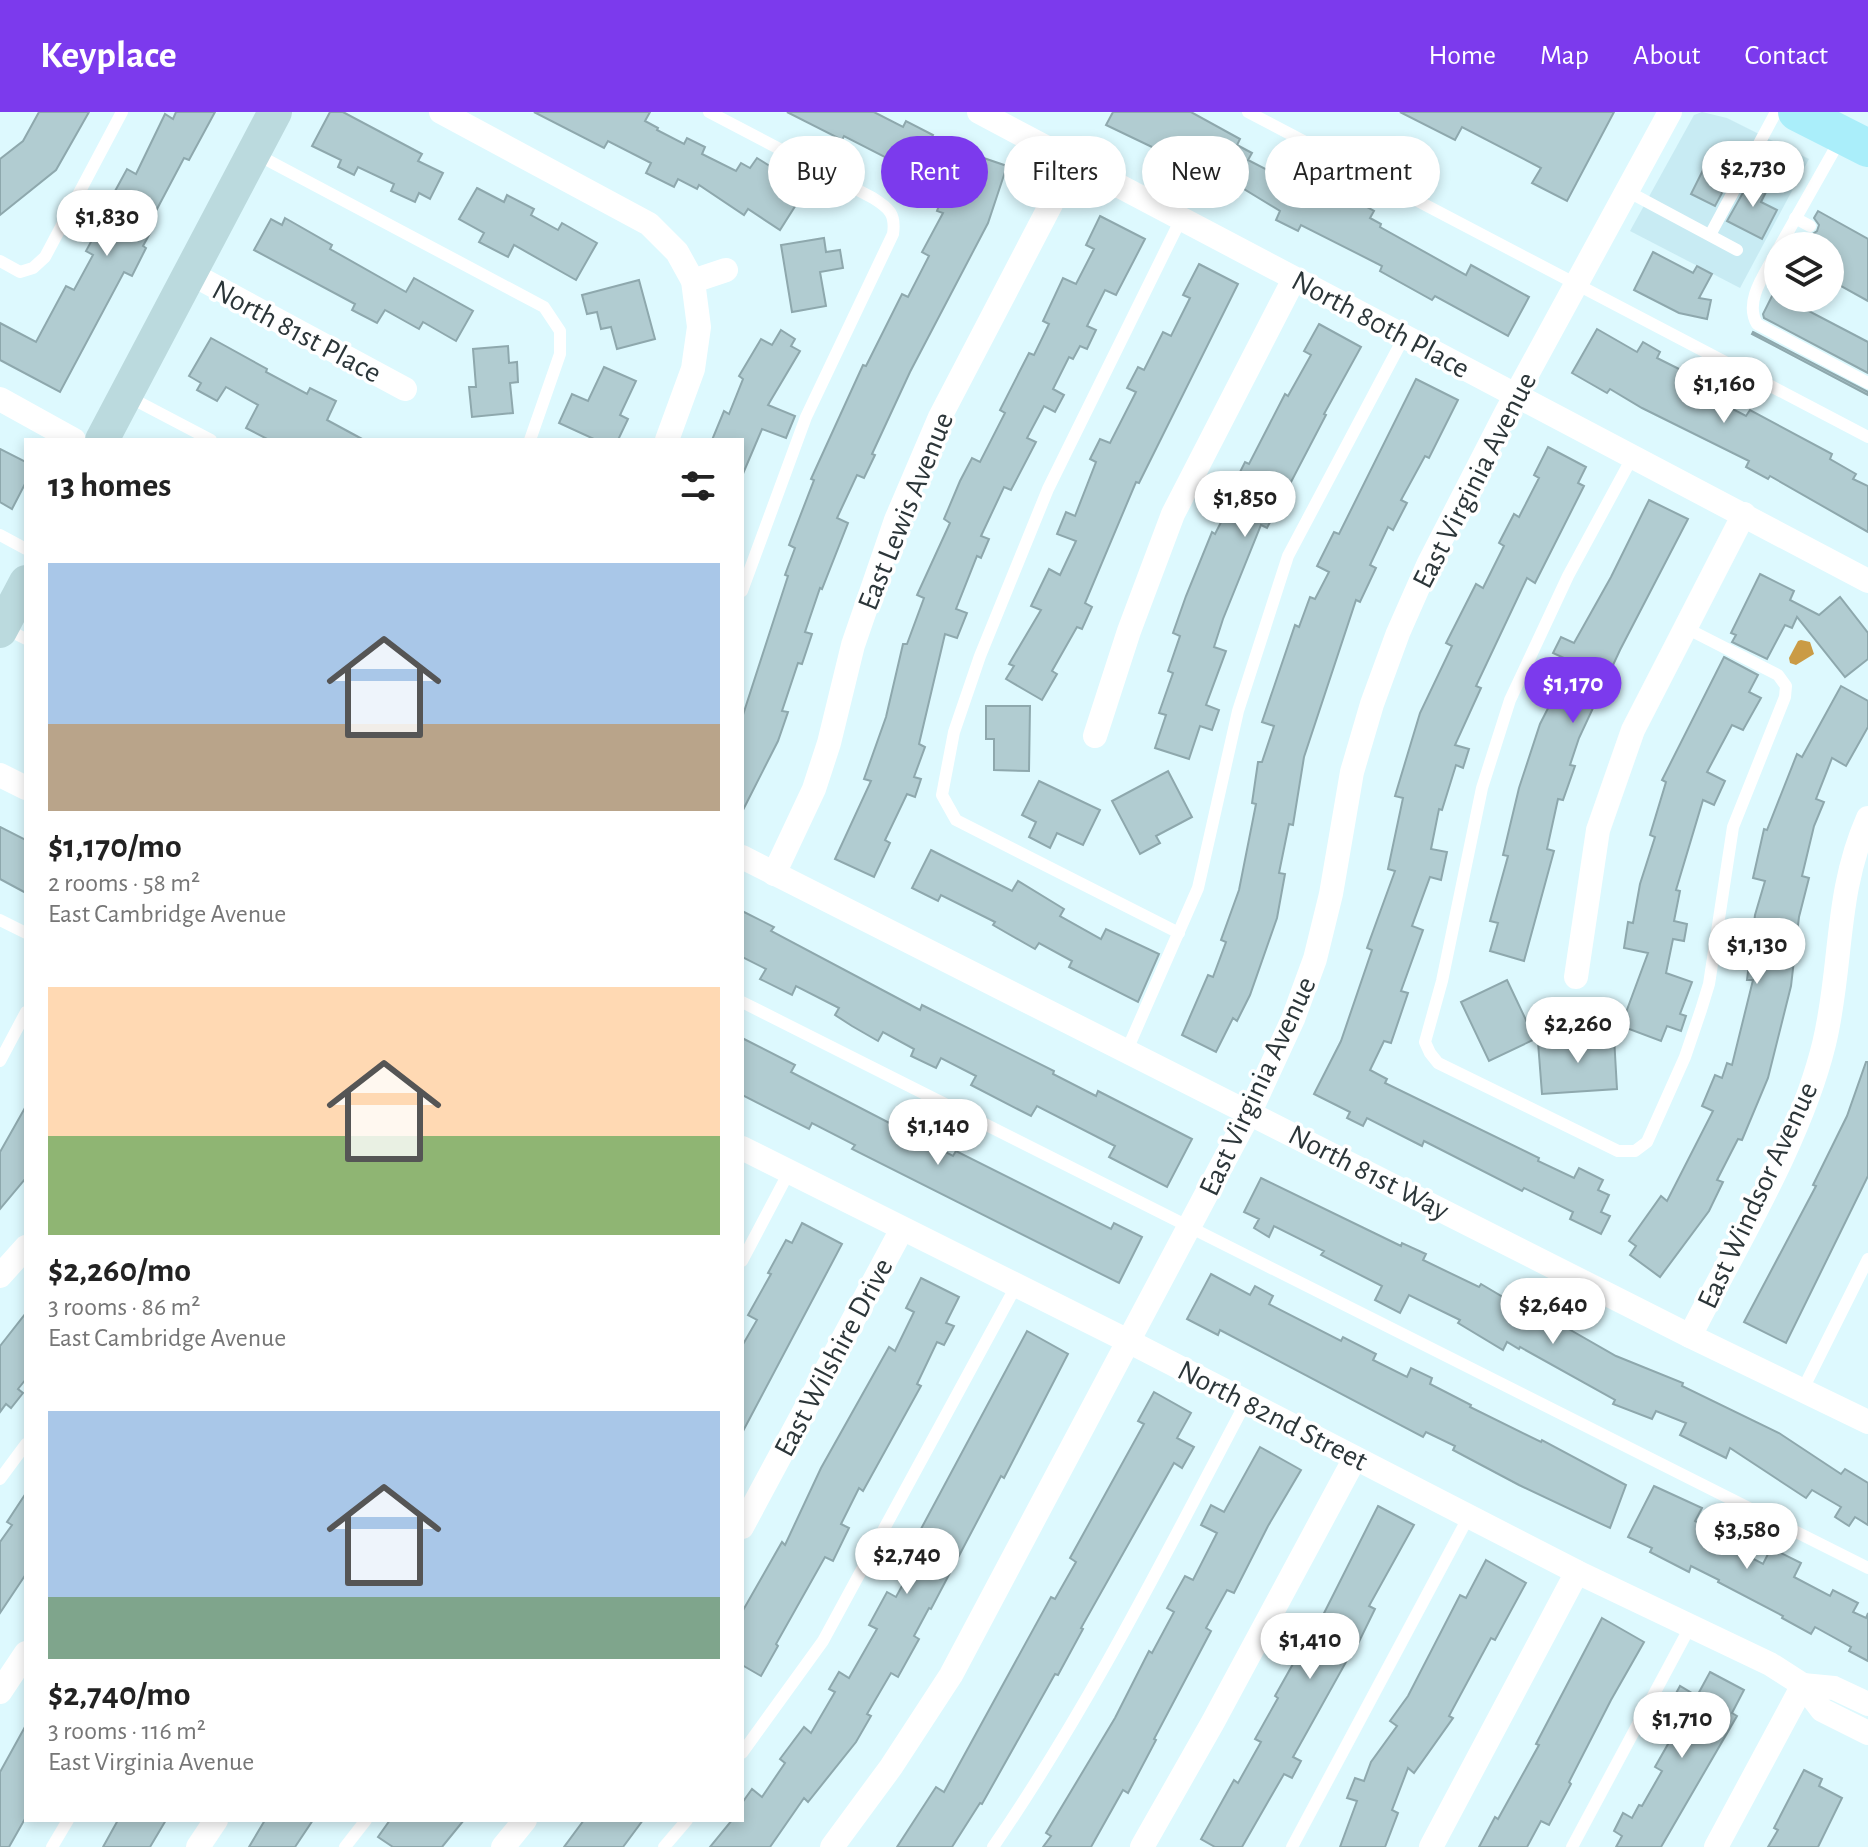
<!DOCTYPE html>
<meta charset="utf-8">
<style>
body{margin:0;font-family:"Alegreya Sans",sans-serif;background:#f6f6f6;color:#222;height:100vh;display:flex;flex-direction:column;font-size:30px;white-space:nowrap}
*{box-sizing:border-box;margin:0}
p{font-size:26px;color:#767676}
.icon{flex:none;width:44px;height:44px;fill:none;stroke:currentColor;stroke-width:2;stroke-linecap:round;stroke-linejoin:round}
.map{position:relative;flex:1;overflow:hidden}
.panel{position:absolute;left:24px;top:326px;width:720px;height:1384px;display:flex;flex-direction:column;background:#fff;border-radius:0px;box-shadow:0 4px 12px #0003}
.panel>*{flex:none}
.guide{position:absolute;left:768px;top:24px;width:760px;height:72px;display:flex;gap:16px}
.tools{position:absolute;left:1764px;top:120px;display:grid;gap:16px}
.tools a{display:grid;place-items:center;width:80px;height:80px;border-radius:50%;background:#fff;box-shadow:0 4px 12px #0003;font-size:40px}
.price{position:absolute;translate:-50% -68px;padding:0 18px;border-radius:28px;background:#fff;color:#222;font-size:26px;line-height:52px;filter:drop-shadow(0 2px 4px #0008)}
.price::after{content:'';position:absolute;left:50%;top:48px;width:24px;height:18px;margin-left:-12px;background:inherit;clip-path:polygon(0 0,100% 0,50% 100%)}
.price.on{background:#7c3aed;color:#fff}
ul{padding:0;list-style:none}
li{display:grid;align-content:center;gap:16px;height:424px;padding:0 24px}
li span{display:grid;place-items:center;height:248px;border-radius:0px;color:#555}
li>.icon{margin-inline-start:auto}
span .icon{width:144px;height:144px;fill:#fffc;stroke-width:1}
li b{font-size:34px}
h2{display:flex;justify-content:space-between;align-items:center;height:96px;padding:0 24px;font-size:34px}
.pill{padding:0 28px;border-radius:36px;background:#fff;box-shadow:0 4px 12px #0003;font-size:28px;line-height:72px}
.pill.on{background:#7c3aed;color:#fff}
header{display:flex;align-items:center;gap:48px;box-sizing:border-box;height:112px;padding:0 40px;background:#7c3aed;color:#fff}
header strong{font-size:38px}
nav{display:flex;gap:44px;margin-inline-start:auto;font-size:28px}
.map>svg:first-child{display:block}
</style>
<header>
<strong>Keyplace</strong>
<nav><a>Home</a><a>Map</a><a>About</a><a>Contact</a></nav>
</header>
<div class="map">
<svg width="1868" height="1735" viewBox="0 0 1868 1735">
<rect width="100%" height="100%" fill="#ddf9fe"/>
<path fill="#c8ebf3" d="M1702 0 1727 6 1809 47 1740 176 1630 119 1694 3Z"/>
<path fill="#ca9b45" d="M1801 528 1810 530 1814 542 1796 553 1790 551 1789 546 1798 529Z"/>
<g fill="#b1ccd1" stroke="#8ea8ad" stroke-width="2">
<path d="M39 0H89L56 58 0 103V47L23 29Z"/>
<path d="M176 0H215L189 48 184 46 148 114 153 116 143 134 146 136 132 164 124 160 60 280 0 248V211L36 230 66 174 74 178 93 143 86 139 100 113 113 120 129 90 114 81 127 57 136 62 165 2 173 7Z"/>
<path d="M330 0H343L422 42 418 49 443 61 430 87 419 81 415 90 391 79 394 72 358 55 354 63 338 55 341 48 312 34Z"/>
<path d="M534 0H650L645 9 658 16 657 18 684 32 687 26 705 35 702 42 736 59 741 51 750 56 757 46 792 68 785 80 799 88 780 118 748 97 744 103 699 73 697 77 678 67 674 75 646 61 651 51 608 29 604 36Z"/>
<path d="M787 0H874L903 15 906 9 933 23 914 60 844 24 842 28Z"/>
<path d="M1113 0H1191L1240 27 1237 33 1252 41 1248 48 1277 63 1284 49 1374 99 1370 106 1381 112 1380 115 1466 163 1471 153 1529 185 1508 224 1435 184 1432 188 1380 159 1382 154 1301 113 1298 119 1276 108 1280 99 1224 65 1219 76 1172 51 1175 46 1106 13Z"/>
<path d="M1400 0H1614L1567 89 1532 71 1541 56 1462 15 1455 28Z"/>
<path d="M966 40 1007 54 988 111 910 260 872 342 875 343 864 366 857 363 837 406 848 411 822 477 820 476 805 520 812 522 802 552 798 551 782 599 788 600 778 629 742 700V606L788 464 785 463 795 436 789 433 814 368 811 367 863 253 866 254 902 182 908 185 929 144 922 140 943 101 937 99 953 57 959 59Z"/>
<path d="M1712 40 1737 53 1715 94 1691 82Z"/>
<path d="M1753 63 1770 72 1761 90 1777 98 1762 127 1727 109Z"/>
<path d="M477 76 504 90 507 83 534 97 531 103 558 118 562 111 597 131 576 168 514 133 508 145 479 130 484 121 459 107Z"/>
<path d="M1818 99 1868 127V189L1830 168V134H1798L1805 122 1811 123 1817 119 1819 113 1814 106Z"/>
<path d="M1100 104 1145 127 1116 183 1105 178 1087 214 1096 218 1087 237 1080 234 1073 247 1069 245 1053 277 1064 283 1055 300 1044 294 1027 326 1036 330 1011 378 1004 375 981 424 989 427 981 446 977 444 956 497 967 501 957 526 945 522 919 632 925 635 914 665 921 667 915 685 907 682 885 728 890 731 874 765 835 747 871 669 864 667 886 605 903 532H907L924 486 917 483 950 411 944 407 960 369 972 346 980 350 1005 301 1000 298 1029 241 1034 243 1049 212 1043 209 1063 166 1076 172 1094 137 1086 133Z"/>
<path d="M285 106 332 133 330 137 406 180 414 166 473 199 456 229 423 210 419 217 385 198 377 211 352 198 355 192 254 138 271 107 282 113Z"/>
<path d="M824 126 826 140 840 138 843 156 820 160 826 194 792 200 781 133Z"/>
<path d="M1653 140 1693 161 1697 154 1712 162 1699 186 1711 188 1707 207 1679 201 1634 178Z"/>
<path d="M1199 152 1238 172 1139 371 1136 370 1085 491 1092 495 1082 517 1077 515 1052 559 1057 562 1042 588 1006 567 1014 554 1009 552 1041 498 1031 494 1049 457 1060 463 1076 429 1057 422 1066 400 1075 404 1096 350 1090 347 1100 327 1110 331 1136 280 1127 276 1138 255 1144 258 1163 220 1171 224 1190 186 1183 183Z"/>
<path d="M639 168 655 227 617 237 611 215 601 217 597 200 587 202 582 183Z"/>
<path d="M1774 180 1778 183V186H1784L1868 230V261L1764 206 1763 202Z"/>
<path d="M1319 212 1361 235 1324 302 1326 303 1267 416 1261 413 1223 507 1214 535 1226 539 1206 593 1219 598 1212 618 1200 614 1189 647 1155 636 1166 603 1159 601 1173 561 1168 559 1180 524 1173 521 1186 484 1212 420 1215 422 1237 379 1232 376 1245 350 1249 352 1285 282 1288 284 1311 243 1304 239Z"/>
<path d="M1597 217 1637 240 1643 230 1660 240 1657 246 1693 264 1689 270 1720 286 1719 290 1746 304 1750 298 1832 342 1830 347 1856 362 1853 367 1868 374V420L1770 364 1768 367 1746 355 1749 349 1642 296 1610 277 1607 281 1572 261Z"/>
<path d="M781 218 795 227 791 234 800 239 768 293 795 304 786 326 762 317 742 364V328H712L724 299 729 302 743 267 739 264 761 227 772 233Z"/>
<path d="M1753 220 1868 280V283L1752 222Z"/>
<path d="M211 226 267 257 266 260 307 282 310 276 336 289 327 308 364 328H269L246 316 258 293 226 275 217 289 197 278 201 271 189 264Z"/>
<path d="M508 234 509 251 517 250 518 270 510 271 513 301 472 305 469 275H476L473 237Z"/>
<path d="M604 255 636 269 620 303 628 307 618 328H596L559 311 572 282 588 289Z"/>
<path d="M1416 267 1458 288 1429 346 1425 344 1401 388 1407 391 1393 418 1388 415 1370 453 1376 456 1360 490 1356 488 1304 645 1293 713 1289 712 1279 761 1285 762 1277 806 1250 883 1237 909 1233 906 1216 940 1182 923 1208 863 1213 865 1226 830 1221 828 1239 778 1256 692 1252 691 1258 650H1262L1274 614 1262 610 1295 513 1299 515 1310 485 1315 487 1329 460 1317 454 1334 420 1339 422Z"/>
<path d="M1548 335 1586 355 1578 371 1584 374 1535 471 1527 466 1476 574 1481 576 1455 633 1469 637 1463 656 1456 653 1442 698 1439 697 1431 737 1447 740 1441 768 1430 765 1412 814 1423 818 1401 879 1408 881 1391 931 1384 929 1370 958 1387 967 1385 971 1539 1046 1538 1049 1574 1066 1579 1056 1603 1068 1598 1078 1609 1083 1601 1100 1610 1104 1601 1122 1570 1107 1573 1100 1524 1076 1522 1079 1424 1029 1422 1034 1367 1006 1363 1014 1347 1006 1350 1000 1314 982 1341 929 1372 838 1367 836 1395 759 1388 757 1403 686 1395 684 1420 601 1452 534 1446 531 1476 472 1483 476 1504 434 1499 431 1514 402 1519 405 1539 366 1534 363Z"/>
<path d="M0 337 26 350V370L12 397 0 390Z"/>
<path d="M1649 388 1688 407 1620 538 1579 626 1570 653 1575 654 1563 688 1558 687 1547 737 1554 739 1524 849 1490 839 1498 811 1490 809 1508 744 1503 743 1519 676 1540 612 1564 565 1556 561 1564 546 1553 541 1561 525 1574 531 1611 465Z"/>
<path d="M1760 462 1794 479 1790 488 1819 503 1840 485 1868 521V547L1845 565 1797 505 1792 516 1785 513 1767 547 1732 530 1736 523 1731 521Z"/>
<path d="M1724 545 1758 563 1749 580 1761 586 1743 618 1732 613 1707 660 1725 669 1714 693 1703 688 1676 778 1680 779 1674 809 1687 812 1684 829 1673 827 1666 861 1692 870 1680 902 1686 904 1681 919 1667 914 1661 929 1621 914 1648 841 1624 836 1628 810 1633 811 1640 772 1655 725 1650 723 1666 670 1662 668Z"/>
<path d="M1841 574 1868 589V615L1846 654 1832 646 1816 687 1824 690 1814 714 1802 764 1809 766 1799 805 1791 874 1768 966 1742 1028 1738 1027 1717 1068 1723 1070 1709 1099 1660 1165 1630 1143 1636 1134 1629 1129 1661 1084 1667 1089 1713 999 1702 994 1715 963 1722 966 1727 951 1732 953 1753 868H1747L1755 803 1765 769 1753 766 1764 717 1767 718 1797 642 1802 645Z"/>
<path d="M986 594H1030L1029 659 994 658V627H986Z"/>
<path d="M1168 659 1192 705 1156 724 1160 731 1140 742 1112 689Z"/>
<path d="M1039 669 1100 698 1083 733 1057 721 1050 736 1029 725 1036 710 1022 703Z"/>
<path d="M0 715 26 728V781L0 767Z"/>
<path d="M931 738 1012 779 1018 769 1064 797 1060 804 1101 827 1106 817 1159 842 1138 890 1069 855 1072 849 1039 831 1035 837 993 813 995 810 941 783 938 789 912 776Z"/>
<path d="M742 799 774 815 771 819 920 898 922 893 1054 959 1053 962 1096 984 1098 979 1192 1027 1167 1075 1109 1045 1115 1034 1037 994 1031 1004 971 973 976 964 941 946 936 956 911 944 914 937 883 920 878 929 852 914 835 903 839 896 796 874 792 883 760 867 766 857 742 845Z"/>
<path d="M1507 868 1535 927 1489 949 1461 890Z"/>
<path d="M1614 925 1617 977 1542 982 1538 930Z"/>
<path d="M742 926 795 953 791 960 953 1044 956 1039 1111 1117 1114 1111 1142 1125 1119 1171 852 1037 855 1033 812 1011 809 1017 742 983Z"/>
<path d="M1866 950H1868V1064L1786 1231 1744 1210 1816 1074 1813 1073 1847 1004Z"/>
<path d="M26 994V1066L0 1097V1040Z"/>
<path d="M1261 1066 1401 1134 1402 1131 1426 1142 1423 1148 1479 1175 1481 1172 1550 1213 1553 1208 1616 1244 1683 1271 1682 1274 1779 1321 1841 1362 1845 1357 1868 1371V1413L1855 1405 1849 1414 1835 1405 1841 1395 1812 1378 1806 1386 1730 1336 1726 1346 1680 1323 1686 1311 1656 1299 1652 1307 1613 1292 1615 1288 1520 1235 1519 1237 1507 1230 1503 1238 1458 1211 1460 1208 1409 1183 1400 1201 1375 1188 1382 1174 1321 1143 1324 1139 1274 1114 1269 1125 1254 1116 1259 1107 1244 1100Z"/>
<path d="M802 1111 842 1132 742 1321V1234L757 1208 748 1203 771 1162 768 1161 786 1128 792 1131Z"/>
<path d="M1211 1162 1250 1183 1255 1174 1273 1184 1269 1192 1341 1229 1343 1225 1376 1242 1373 1248 1407 1265 1411 1256 1432 1266 1430 1272 1471 1293 1470 1295 1541 1330 1542 1328 1626 1373 1610 1416 1519 1373 1453 1338 1455 1334 1426 1320 1423 1325 1220 1218 1218 1223 1187 1207Z"/>
<path d="M921 1166 959 1185 946 1211 954 1214 944 1233 937 1230 917 1272 921 1274 863 1379 859 1376 841 1412 849 1416 833 1449 825 1445 776 1532 778 1534 761 1564 742 1553V1500L782 1430 785 1433 821 1356 889 1235 895 1239 914 1200 906 1196Z"/>
<path d="M26 1201V1267L18 1277 23 1281 11 1296 6 1292 0 1300V1234Z"/>
<path d="M1027 1219 1068 1242 1004 1366 1001 1364 931 1497 929 1496 914 1524 919 1527 898 1565 891 1561 867 1602 871 1604 856 1630 808 1690 804 1686 770 1735H710L732 1708H742V1691L752 1677 762 1685 785 1651 780 1647 804 1615 811 1621 835 1580 829 1577 839 1560 849 1566 877 1517 869 1513 887 1480 896 1485 914 1452 898 1443 907 1426 914 1430Z"/>
<path d="M1154 1280 1191 1301 1177 1326 1194 1335 1182 1356 1174 1351 1081 1516 1083 1517 1058 1563 1055 1562 982 1692 980 1691 952 1735H897L936 1675 944 1680 1051 1485 1055 1487 1076 1450 1070 1446 1144 1312 1138 1309Z"/>
<path d="M1260 1335 1301 1358 1268 1414 1234 1481 1227 1478 1206 1516 1211 1519 1154 1627 1156 1628 1128 1681 1123 1678 1091 1735H1043L1051 1724 1046 1721 1115 1606 1149 1539 1152 1541 1174 1500 1167 1496 1185 1464 1193 1468 1217 1421 1201 1413 1211 1393 1224 1400Z"/>
<path d="M1654 1374 1702 1396 1695 1409 1724 1424 1721 1430 1763 1452 1771 1436 1801 1451 1794 1465 1830 1484 1833 1478 1858 1491 1853 1500 1866 1506 1868 1501V1549L1849 1539 1851 1535 1815 1515 1811 1522 1782 1506 1783 1504 1718 1470 1719 1468 1691 1454 1689 1460 1650 1440 1652 1436 1628 1425Z"/>
<path d="M26 1381V1462L0 1501V1430L12 1413 7 1410Z"/>
<path d="M1378 1394 1414 1413 1369 1494 1375 1497 1353 1542 1351 1541 1293 1645 1301 1649 1292 1666 1284 1662 1242 1735H1215L1201 1727 1234 1668 1238 1671 1261 1630 1255 1627 1278 1586 1275 1584 1307 1527 1310 1529Z"/>
<path d="M1486 1448 1526 1471 1495 1528 1491 1526 1449 1604 1453 1606 1414 1661 1408 1656 1392 1698 1398 1701 1385 1735H1340L1357 1689 1347 1686 1355 1666 1364 1669 1371 1650 1397 1614 1390 1609 1408 1584 1460 1483 1466 1486Z"/>
<path d="M1602 1506 1644 1530 1611 1588 1569 1670 1571 1672 1549 1713 1541 1709 1527 1735H1479L1495 1705 1498 1707 1539 1633 1536 1632Z"/>
<path d="M1710 1560 1744 1578 1732 1601 1737 1604 1661 1735H1616L1622 1724 1614 1719 1623 1701 1632 1706 1639 1693 1642 1694 1662 1659 1655 1655 1676 1618 1661 1609 1680 1574 1697 1584Z"/>
<path d="M26 1613V1705L9 1735H0V1660Z"/>
<path d="M1804 1658 1822 1667 1819 1674 1842 1686 1818 1735H1768L1778 1718 1774 1716Z"/>
<path d="M118 1708H166L150 1735H103Z"/>
<path d="M265 1708H313L295 1735H249Z"/>
<path d="M390 1708H464L442 1735H393L378 1725Z"/>
<path d="M584 1708H643L623 1735H564Z"/>
</g>
<g fill="none" stroke-linecap="round" stroke-linejoin="round">
<g stroke="#fff" stroke-width="12">
<path d="M709 0 873 86C889 96 896 102 893 122L806 305 742 479"/>
<path d="M1248 0 1868 325"/>
<path d="M256 42 544 195 560 219V242L530 328"/>
<path d="M1627 79 1737 138"/>
<path d="M1795 106 1810 114"/>
<path d="M1710 123 1776 0"/>
<path d="M1780 134 1841 26"/>
<path d="M1778 137C1767 159 1743 188 1757 212L1868 271"/>
<path d="M0 149 20 160 33 156 45 145 122 0"/>
<path d="M129 285 211 328"/>
<path d="M1633 344 1568 464 1510 588 1482 676 1442 869 1425 930 1430 941 1438 951 1618 1039H1635L1647 1030 1685 945 1701 898 1709 872 1733 715 1785 585 1786 574 1778 563 1686 516"/>
<path d="M0 423 26 437"/>
<path d="M4 516 26 527"/>
<path d="M0 808 26 821"/>
<path d="M1179 821 956 708 942 683 954 620 980 544 1048 377 1181 107"/>
<path d="M742 890 1868 1456"/>
<path d="M1127 938 1198 776 1238 599 1288 444 1404 225"/>
<path d="M0 949 26 900"/>
<path d="M742 1149 789 1060"/>
<path d="M1802 1279 1868 1147"/>
<path d="M0 1367 26 1332"/>
<path d="M742 1641 823 1529 1016 1174"/>
<path d="M52 1735 68 1708"/>
<path d="M345 1735 366 1708"/>
<path d="M664 1735 687 1708"/>
<path d="M993 1735C1090 1594 1166 1441 1246 1290"/>
<path d="M1292 1735 1469 1404"/>
<path d="M1572 1735 1691 1513"/>
</g>
<g stroke="#fff" stroke-width="24">
<path d="M441 0 649 112 677 140 693 169 699 215 693 257 667 328"/>
<path d="M979 0 1868 469"/>
<path d="M190 161 405 277"/>
<path d="M693 169 726 158"/>
<path d="M0 287 74 328"/>
<path d="M1095 624 1129 519 1173 402 1294 167"/>
<path d="M0 663 26 676"/>
<path d="M742 745 1690 1224 1868 1310"/>
<path d="M774 762 814 677 829 631 853 533 896 408 940 305 1073 50"/>
<path d="M1576 865 1598 718 1633 618 1744 402"/>
<path d="M742 1036 1130 1230 1577 1460 1770 1552 1803 1573 1822 1598 1868 1621"/>
<path d="M0 1164 26 1135"/>
<path d="M1690 1224C1736 1133 1800 1030 1824 932 1843 854 1834 783 1868 706"/>
<path d="M742 1415 902 1117"/>
<path d="M1803 1573 1834 1576 1868 1592"/>
<path d="M0 1580 26 1541"/>
<path d="M198 1735 216 1708"/>
<path d="M503 1735 525 1708"/>
<path d="M832 1735 891 1655 951 1563 1250 1000 1293 907 1315 847 1331 782 1352 660 1372 592 1398 521 1428 453 1506 301 1670 0"/>
<path d="M1142 1735 1213 1610 1355 1346"/>
<path d="M1431 1735 1577 1460"/>
<path d="M1716 1735 1803 1573"/>
</g>
<g stroke="#bbdade" stroke-width="34">
<path d="M102 328 275 0"/>
<path d="M0 519 26 470"/>
</g>
<path stroke="#aaeefa" stroke-width="38" d="M1797 0 1868 36"/>
</g>
<g text-anchor="middle" stroke-width="7" stroke-linejoin="round" paint-order="stroke">
<g font-size="30" fill="#2c3639" stroke="#fff">
<text transform="translate(1381 212) rotate(28)" y="10">North 80th Place</text>
<text transform="translate(297 219) rotate(28)" y="10">North 81st Place</text>
<text transform="translate(1474 368) rotate(-63)" y="10">East Virginia Avenue</text>
<text transform="translate(905 399) rotate(-68)" y="10">East Lewis Avenue</text>
<text transform="translate(1257 974) rotate(-65)" y="10">East Virginia Avenue</text>
<text transform="translate(1369 1060) rotate(27)" y="10">North 81st Way</text>
<text transform="translate(1757 1083) rotate(-65)" y="10">East Windsor Avenue</text>
<text transform="translate(833 1245) rotate(-62)" y="10">East Wilshire Drive</text>
<text transform="translate(1273 1303) rotate(27)" y="10">North 82nd Street</text>
</g>
</g>
</svg>
<div class="tools">
<a><svg class="icon" aria-label="layers" viewBox="0 0 24 24"><path d="M12 4l9 5-9 5-9-5zM3 14l9 5 9-5"/></svg></a>
</div>
<b class="price" style="left:1753px;top:97px">$2,730</b>
<b class="price" style="left:107px;top:146px">$1,830</b>
<b class="price" style="left:1724px;top:313px">$1,160</b>
<b class="price" style="left:1245px;top:427px">$1,850</b>
<b class="price on" style="left:1573px;top:613px">$1,170</b>
<b class="price" style="left:1757px;top:874px">$1,130</b>
<b class="price" style="left:1578px;top:953px">$2,260</b>
<b class="price" style="left:938px;top:1055px">$1,140</b>
<b class="price" style="left:1553px;top:1234px">$2,640</b>
<b class="price" style="left:1747px;top:1459px">$3,580</b>
<b class="price" style="left:907px;top:1484px">$2,740</b>
<b class="price" style="left:1310px;top:1569px">$1,410</b>
<b class="price" style="left:1682px;top:1648px">$1,710</b>
<div class="guide">
<a class="pill">Buy</a>
<a class="pill on">Rent</a>
<a class="pill">Filters</a>
<a class="pill">New</a>
<a class="pill">Apartment</a>
</div>
<section class="panel">
<h2>13 homes<svg class="icon" aria-label="filters" viewBox="0 0 24 24"><path d="M4 7h16M4 17h16"/><circle cx="9" cy="7" r="2"/><circle cx="15" cy="17" r="2"/></svg></h2>
<ul>
<li><span style="background:linear-gradient(#a9c7e8 65%,#b9a48a 0)"><svg class="icon" aria-label="home" viewBox="0 0 24 24"><path d="M3 11l9-7 9 7M6 9v11h12V9"/></svg></span><div><b>$1,170/mo</b><p>2 rooms · 58 m²</p><p>East Cambridge Avenue</p></div></li>
<li><span style="background:linear-gradient(#ffd9b3 60%,#8fb573 0)"><svg class="icon" aria-label="home" viewBox="0 0 24 24"><path d="M3 11l9-7 9 7M6 9v11h12V9"/></svg></span><div><b>$2,260/mo</b><p>3 rooms · 86 m²</p><p>East Cambridge Avenue</p></div></li>
<li><span style="background:linear-gradient(#a9c7e8 75%,#7fa58c 0)"><svg class="icon" aria-label="home" viewBox="0 0 24 24"><path d="M3 11l9-7 9 7M6 9v11h12V9"/></svg></span><div><b>$2,740/mo</b><p>3 rooms · 116 m²</p><p>East Virginia Avenue</p></div></li>
</ul>
</section>
</div>
